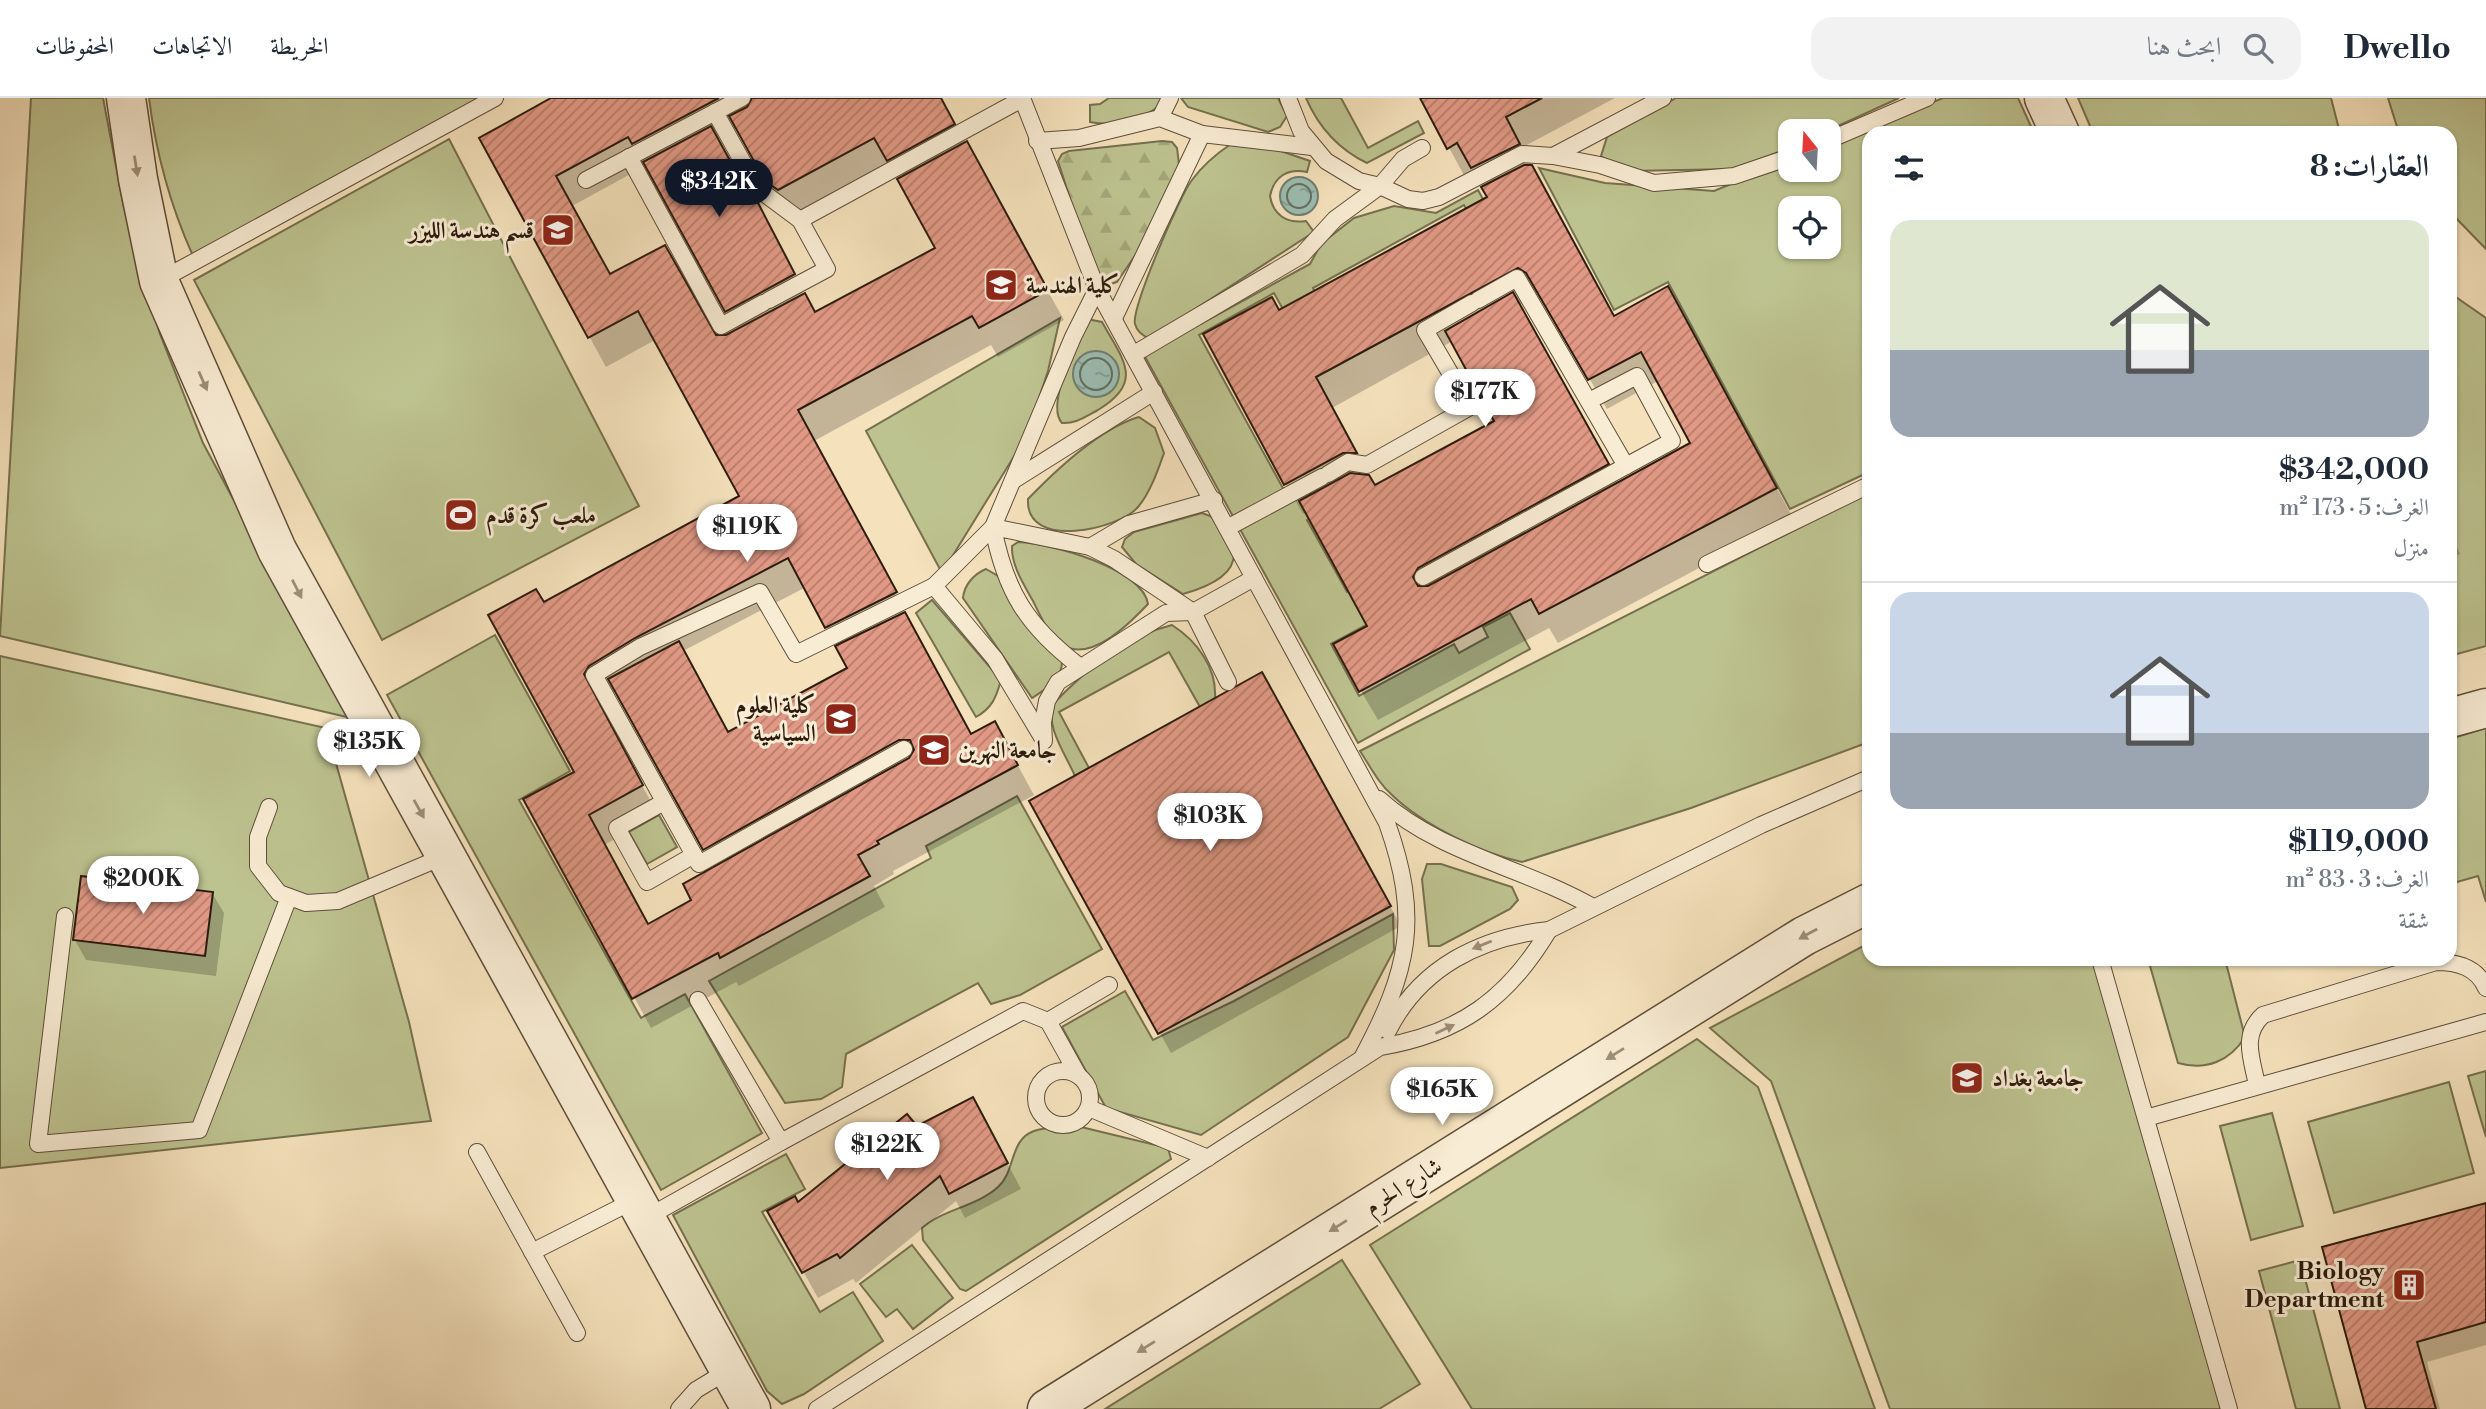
<!DOCTYPE html>
<html lang="ar">
<meta charset="utf-8">
<style>
body{margin:0;font-family:"Libre Bodoni",Amiri,serif;background:#f2f2f3;color:#1f2937;direction:rtl;height:100vh;display:flex;flex-direction:column;font-size:26px;white-space:nowrap}
*{box-sizing:border-box;margin:0}
p{font-size:23px;color:#747a83}
.icon{flex:none;width:38px;height:38px;fill:none;stroke:currentColor;stroke-width:2;stroke-linecap:round;stroke-linejoin:round}
.map{position:relative;flex:1;overflow:hidden;direction:ltr}
.drawer{position:absolute;left:1862px;top:28px;width:595px;height:840px;display:flex;flex-direction:column;background:#fff;border-radius:21px;box-shadow:0 2px 5px #0004;direction:rtl}
.drawer>*{flex:none}
.needle{width:46px;rotate:342deg}
.controls{position:absolute;left:1778px;top:21px;display:grid;gap:14px}
.controls a{display:grid;place-items:center;width:63px;height:63px;border-radius:14px;background:#fff;box-shadow:0 2px 5px #0004;font-size:35px}
.price{position:absolute;translate:-50% -60px;padding:0 16px;border-radius:24px;background:#fff;color:#222;font-size:23px;line-height:46px;filter:drop-shadow(0 2px 4px #0008)}
.price::after{content:'';position:absolute;left:50%;top:42px;width:21px;height:16px;margin-left:-10px;background:inherit;clip-path:polygon(0 0,100% 0,50% 100%)}
.price.current{background:#111827;color:#fff}
ul{padding:0;list-style:none}
li{display:grid;align-content:center;gap:14px;height:371px;padding:0 28px}
li+li{border-top:2px solid #e0e1e3}
li span{display:grid;place-items:center;height:217px;border-radius:21px;color:#555}
li>.icon{margin-inline-start:auto}
span .icon{width:126px;height:126px;fill:#fffc;stroke-width:1}
li b{font-size:30px}
h2{display:flex;justify-content:space-between;align-items:center;height:84px;padding:0 28px;font-size:30px}
header{display:flex;align-items:center;gap:42px;box-sizing:border-box;height:98px;padding:0 35px;background:#fff;border-bottom:2px solid #e0e1e3}
header strong{font-size:33px}
nav{display:flex;gap:38px;margin-inline-start:auto;font-size:24px}
.search{width:490px;height:63px;background:#f2f2f3;display:flex;align-items:center;gap:18px;box-sizing:border-box;padding:0 24px;border-radius:21px;color:#747a83;font-size:26px}
.map>svg:first-child{display:block}
</style>
<header>
<strong>Dwello</strong>
<div class="search"><svg class="icon" aria-label="search" viewBox="0 0 24 24"><circle cx="10" cy="10" r="6"/><path d="M15 15l6 6"/></svg>ابحث هنا</div>
<nav><a>الخريطة</a><a>الاتجاهات</a><a>المحفوظات</a></nav>
</header>
<div class="map">
<svg width="2486" height="1311" viewBox="0 0 2486 1311">
<defs>
<pattern id="forest-firs" width="22" height="20" patternUnits="userSpaceOnUse" patternTransform="scale(1.75)"><rect width="22" height="20" fill="#bdc390"/><path d="M5 1l3.5 6h-7zM16 11l3.5 6h-7z" fill="#a3a77b"/></pattern>
<pattern id="water-ripples" width="26" height="14" patternUnits="userSpaceOnUse" patternTransform="scale(1.75)"><rect width="26" height="14" fill="#9cbeb2"/><path d="M2 4q2-2 4 0t4 0M15 11q2-2 4 0t4 0" fill="none" stroke="#809a8f"/></pattern>
<pattern id="building-hatch" width="6" height="6" patternUnits="userSpaceOnUse" patternTransform="scale(1.75)"><rect width="6" height="6" fill="#e19985"/><path d="M-1 1l2-2M0 6l6-6M5 7l2-2" fill="none" stroke="#b77c6b"/></pattern>
</defs>
<rect width="100%" height="100%" fill="#f5e2bd"/>
<filter id="stains"><feTurbulence type="fractalNoise" baseFrequency=".00286" numOctaves="4"/><feColorMatrix values="0 0 0 0 .2 0 0 0 0 .09 0 0 0 0 .02 0 0 0 .5 -.17"/></filter>
<radialGradient id="worn" r=".72"><stop offset=".6" stop-color="#630" stop-opacity="0"/><stop offset="1" stop-color="#630" stop-opacity=".3"/></radialGradient>
<g fill="#bdc390" stroke="#75704e" stroke-width="2" fill-rule="evenodd">
<path d="M31 0H103L124 110 160 236 203 345 351 620 0 538Z"/>
<path d="M149 0H479L193 158C170 107 156 56 149 0Z"/>
<path d="M1109 0H1165C1152 21 1114 29 1090 24V7L1100 6Z"/>
<path d="M1181 0H1278L1287 18 1280 29 1268 34 1188 9Z"/>
<path d="M1306 0H1341L1368 50 1418 23 1424 35 1367 65C1338 51 1319 30 1306 0Z"/>
<path d="M1676 0H1899L1827 33H1790V50L1732 71 1630 73 1612 68 1601 58 1607 39Z"/>
<path d="M1943 0H2018L2034 35H1869V374L1790 411 1668 184 1614 212 1539 70 1605 85 1714 93 1790 62V72H1829V46ZM1790 110H1829V149H1790Z"/>
<path d="M2078 0H2331L2340 35H2093Z"/>
<path d="M2388 0H2486V151L2450 114V35H2399Z"/>
<path d="M449 41 639 408 382 542 194 182Z"/>
<path d="M1231 46 1266 48 1310 63 1307 74C1288 70 1274 78 1270 98 1273 117 1287 126 1306 123L1314 134 1149 241C1143 237 1137 234 1135 226 1131 211 1180 97 1192 82 1203 67 1216 56 1231 46Z"/>
<path d="M1478 92 1490 114 1473 123 1464 107 1313 190 1321 207 1290 224 1274 195 1199 237 1285 394 1307 390 1316 405 1333 407 1307 422 1347 494 1371 481 1383 518 1331 546 1359 598 1454 546 1459 555 1488 539 1483 529 1510 515 1530 551 1358 645 1144 257 1310 166 1321 146 1354 120 1394 108 1436 115Z"/>
<path d="M2450 195 2486 220V548L2450 558Z"/>
<path d="M1060 220 1048 273 1026 339 942 475 866 333Z"/>
<path d="M1087 221 1102 224C1123 262 1145 284 1098 312 1086 318 1076 326 1062 325 1045 307 1078 242 1087 221Z"/>
<path d="M1139 319 1155 330 1164 355C1158 372 1150 395 1138 409 1120 431 1025 453 1028 401 1056 372 1101 330 1139 319Z"/>
<path d="M1869 394V644L1691 710 1522 764C1481 755 1423 727 1392 697 1378 685 1370 668 1360 653Z"/>
<path d="M1202 415 1223 423C1226 433 1234 446 1234 456 1234 480 1201 491 1183 496L1136 466 1122 449 1125 441 1134 434Z"/>
<path d="M1018 444C1051 445 1143 471 1148 506 1130 525 1091 565 1063 547 1049 538 1040 517 1033 503 1024 487 1011 467 1012 448Z"/>
<path d="M986 471 998 478 1062 562C1063 581 1046 591 1032 600L963 500C964 487 974 476 986 471Z"/>
<path d="M932 502 1001 582C996 600 992 610 976 619L916 515Z"/>
<path d="M1172 527C1197 543 1217 570 1215 600L1200 609 1169 554 1059 614 1089 670 1075 678C1066 657 1044 627 1054 605 1087 571 1126 538 1172 527Z"/>
<path d="M495 537 570 673 519 702 641 920 685 896 762 1035 661 1092 387 597Z"/>
<path d="M0 558 326 630 409 924 431 1023 0 1070Z"/>
<path d="M2486 630V804L2478 778 2450 786V641Z"/>
<path d="M1017 698 1102 851 1020 897 991 906 978 885 846 956 842 989 821 1001 785 1005 709 883 931 760 926 748Z"/>
<path d="M659 717 677 749 647 766 629 734Z"/>
<path d="M1427 766H1441L1512 789 1518 802 1510 811 1440 848H1429L1422 781Z"/>
<path d="M1393 816 1394 852 1348 939 1201 1037 1106 1010 1062 929 1125 893 1153 942 1234 903Z"/>
<path d="M1869 845V861H2095L2221 1311H1890L1771 983 1710 930Z"/>
<path d="M2148 861H2225L2245 939C2230 963 2206 973 2178 965Z"/>
<path d="M1697 941 1758 989 1875 1311H1472L1370 1147Z"/>
<path d="M2486 973V1039L2468 978Z"/>
<path d="M2449 984 2474 1075 2334 1115 2308 1024Z"/>
<path d="M2272 1015 2303 1128 2251 1142 2220 1028Z"/>
<path d="M1077 1028 1168 1050 1171 1061 966 1193 960 1191 923 1142 922 1130C943 1111 976 1109 998 1089 1016 1073 1009 1042 1034 1033 1048 1028 1063 1032 1077 1028Z"/>
<path d="M786 1056 805 1091 762 1114 820 1214 853 1194 883 1243 804 1296 782 1306 767 1293 673 1117Z"/>
<path d="M912 1147 953 1200 913 1231 897 1211 886 1219 860 1186Z"/>
<path d="M1342 1162 1420 1286 1379 1311H1105Z"/>
<path d="M2300 1162 2340 1311H2296L2259 1173Z"/>
</g>
<path fill="url(#forest-firs)" stroke="#75704e" stroke-width="2" d="M1162 43 1172 44 1177 50 1180 74 1143 146 1117 184 1108 187 1093 172 1058 63 1062 56 1069 53Z"/>
<g fill="url(#water-ripples)" stroke="#707d70" stroke-width="2">
<circle cx="1299" cy="98" r="19"/>
<circle cx="1096" cy="276" r="23"/>
</g>
<g fill="#0003" fill-rule="evenodd">
<path d="M555 0H940L1064 222 998 259 991 247 814 343 971 638 1011 655 1034 697 893 773 894 776 874 788 885 809 739 888 736 884 651 930 526 702 576 675 543 506 741 399 655 242 606 269 481 40ZM738 30 784 113 796 121 892 69 937 151 815 217 716 41ZM647 67 738 232 721 240 610 178 572 108ZM806 489 850 571 729 636 683 553ZM617 592 716 770 694 802 648 828 604 747 659 718 601 614V603Z"/>
<path d="M1422 0H1615L1521 50 1614 220H1685L1793 420 1558 545 1549 530 1378 622 1361 593 1369 529 1307 414 1303 416 1286 386 1205 237 1278 214 1489 100 1475 74 1465 79ZM1534 199 1545 204 1607 311 1658 283 1692 345 1619 386 1519 207ZM1453 243 1496 323 1375 389 1332 310Z"/>
<path d="M2450 433 2460 456 2450 460Z"/>
<path d="M1273 596 1401 828 1171 955 1032 704Z"/>
<path d="M212 795 224 815 216 878 86 862 75 842Z"/>
<path d="M987 1027 1021 1091 965 1120 956 1103 856 1185 853 1181 818 1200 770 1114 798 1107Z"/>
<path d="M2486 1106V1247L2427 1264 2440 1311H2367Z"/>
</g>
<g fill="none" stroke-linecap="round" stroke-linejoin="round">
<g stroke="#646d60" stroke-width="2">
<circle cx="1299" cy="98" r="12"/>
<circle cx="1096" cy="276" r="16"/>
</g>
</g>
<g fill="url(#building-hatch)" stroke="#2d1c0d" stroke-width="2">
<path d="M551 0H719L632 46 628 39 556 78 610 176 665 147 716 237H726L805 195 815 214 935 150 897 81 967 43 1048 192 979 230 972 218 798 312 897 494 825 530 788 460 635 540 589 568 584 576 643 687 589 717 648 826 691 802 683 786 909 660 914 652 910 642H899L703 752 608 581 679 543 728 634 847 570 835 548 905 514 971 636 995 623 1018 667 877 743 879 746 858 757 870 778 720 860 718 855 632 901 523 701 574 674 488 517 536 491 544 504 739 398 638 213 588 240 479 40Z"/>
<path d="M752 0H941L955 26 887 63 874 40 778 92 765 83 729 18 747 9Z"/>
<path d="M1420 0H1542L1506 19 1520 46 1471 70 1457 45 1447 51Z"/>
<path d="M711 28 748 95 757 103 795 176 725 214 643 64Z"/>
<path d="M1524 67H1532L1614 218 1668 188 1777 390 1539 516 1531 501 1359 594 1333 546 1367 528 1299 403 1350 375 1369 377 1375 387 1494 323 1445 233 1513 194 1609 366 1418 470 1413 479 1418 488H1428L1690 345 1641 254 1588 282 1526 175 1518 170 1316 279 1357 355H1343L1284 387 1203 236 1272 199 1279 212 1487 99 1481 89Z"/>
<path d="M1262 574 1391 808 1158 936 1029 703Z"/>
<path d="M81 778 213 794 205 858 73 842Z"/>
<path d="M973 999 1008 1065 949 1096 940 1078 840 1160 837 1156 802 1175 767 1113 795 1098 798 1104 907 1016 917 1028Z"/>
<path d="M2486 1105V1224L2417 1244 2436 1311H2366L2322 1149Z"/>
</g>
<g fill="none" stroke-linecap="round" stroke-linejoin="round">
<defs>
<g id="service">
<path d="M1288 0 1301 33 1326 63 1359 83 1380 88 1408 101 1423 103 1439 99 1522 56 1553 58 1600 67 1654 85 1734 78 1790 59"/>
<path d="M715 14 745 68"/>
<path d="M1160 20 1170 0"/>
<path d="M1829 42 1927 0"/>
<path d="M1037 43 1079 40 1160 20 1202 36 1312 49"/>
<path d="M1553 58 1663 0"/>
<path d="M629 59 721 228 763 205"/>
<path d="M748 74 757 90 800 122 827 171 769 202"/>
<path d="M586 82 742 0"/>
<path d="M800 122 1022 1"/>
<path d="M159 183 495 0"/>
<path d="M1097 191 1387 725C1421 821 1409 872 1362 960"/>
<path d="M1114 220 1202 36"/>
<path d="M1134 256 1302 157 1335 121 1380 88 1403 61 1422 50"/>
<path d="M1589 303 1637 278 1672 343 1626 368"/>
<path d="M1328 376 1348 364 1367 367 1470 309 1425 232 1472 205"/>
<path d="M1014 382 1154 294"/>
<path d="M1227 430 1322 379"/>
<path d="M1090 449 1129 426 1214 402"/>
<path d="M1707 466 1869 387"/>
<path d="M1423 479 1626 368 1517 180 1478 202"/>
<path d="M934 488 995 561 1042 639"/>
<path d="M1079 568C1027 528 1005 493 993 429L1090 449 1114 461 1193 514 1228 584"/>
<path d="M1044 643 1043 624 1047 603 1058 584 1166 515 1193 514 1254 480"/>
<path d="M904 651 699 766 594 577 640 549 760 494 796 556 934 488 993 429 1073 239 1097 191 1022 0"/>
<path d="M1379 701C1440 756 1523 769 1593 809"/>
<path d="M664 704 617 730 647 784 694 757"/>
<path d="M269 709 258 739V768L279 795 306 805 338 803 445 758"/>
<path d="M65 818 38 1046 199 1032 289 799"/>
<path d="M2100 861 2229 1311"/>
<path d="M1388 933C1420 869 1481 839 1549 832L1761 727 1869 680"/>
<circle cx="1063" cy="1000" r="27"/>
<path d="M1078 977 1048 923 1109 887"/>
<path d="M2257 987C2252 961 2241 937 2263 917L2436 864C2457 864 2477 869 2486 890"/>
<path d="M1089 1010 1208 1060"/>
<path d="M2146 1020 2486 924"/>
<path d="M781 1044 1023 913 1048 923"/>
<path d="M477 1054 577 1235"/>
<path d="M646 1120 781 1044 698 902"/>
<path d="M532 1154 635 1102"/>
<path d="M679 1311 696 1292 729 1272"/>
<path d="M817 1311 1380 949C1459 936 1508 901 1549 832"/>
</g>
<g id="tertiary">
<path d="M126 0 138 81 159 183 277 452 751 1311"/>
<path d="M2044 0 2060 35"/>
<path d="M2450 620 2486 610"/>
<path d="M1047 1311 1804 838 1869 805"/>
</g>
</defs>
<use href="#service" stroke="#5f4e39" stroke-width="18"/>
<use href="#tertiary" stroke="#5f4e39" stroke-width="41"/>
<use href="#service" stroke="#f8ecd4" stroke-width="16"/>
<use href="#tertiary" stroke="#f8ecd4" stroke-width="38"/>
</g>
<defs><path id="oneway-solid" d="M-6-.8H1V-3.2L6.5 0L1 3.2V.8H-6Z" transform="scale(1.75)"/></defs>
<g fill="#9d8e7a">
<use href="#oneway-solid" transform="translate(136 68) rotate(81)"/>
<use href="#oneway-solid" transform="translate(203 283) rotate(66)"/>
<use href="#oneway-solid" transform="translate(297 491) rotate(63)"/>
<use href="#oneway-solid" transform="translate(419 711) rotate(61)"/>
<use href="#oneway-solid" transform="translate(1808 836) rotate(151)"/>
<use href="#oneway-solid" transform="translate(1482 847) rotate(158)"/>
<use href="#oneway-solid" transform="translate(1445 931) rotate(-25)"/>
<use href="#oneway-solid" transform="translate(1615 956) rotate(148)"/>
<use href="#oneway-solid" transform="translate(1338 1128) rotate(148)"/>
<use href="#oneway-solid" transform="translate(1146 1249) rotate(148)"/>
</g>
<defs>
<symbol id="university-square" viewBox="-11 -11 22 22"><rect x="-9" y="-9" width="18" height="18" rx="4" fill="#8f2418" stroke="#f8ecd4"/><path d="M0-5L7-2L0 1L-7-2ZM-4 1L0 2.5L4 1V4Q0 6-4 4Z" fill="#fff"/></symbol>
<symbol id="stadium-square" viewBox="-11 -11 22 22"><rect x="-9" y="-9" width="18" height="18" rx="4" fill="#8f2418" stroke="#f8ecd4"/><path d="M0-5a6.5 5 0 1 0 0 10a6.5 5 0 1 0 0-10ZM-3.5-1.8h7v3.6h-7Z" fill="#fff"/></symbol>
<symbol id="building-square" viewBox="-11 -11 22 22"><rect x="-9" y="-9" width="18" height="18" rx="4" fill="#8f2418" stroke="#f8ecd4"/><path d="M-4-6H4V6H1V3H-1V6H-4ZM-2.5-4.3h1.7v1.8h-1.7ZM.8-4.3h1.7v1.8H.8ZM-2.5-1h1.7V.8h-1.7ZM.8-1h1.7V.8H.8Z" fill="#fff"/></symbol>
</defs>
<g fill-rule="evenodd">
<use href="#university-square" x="539" y="113" width="38" height="38"/>
<use href="#university-square" x="982" y="168" width="38" height="38"/>
<use href="#stadium-square" x="442" y="398" width="38" height="38"/>
<use href="#university-square" x="822" y="602" width="38" height="38"/>
<use href="#university-square" x="915" y="633" width="38" height="38"/>
<use href="#university-square" x="1948" y="961" width="38" height="38"/>
<use href="#building-square" x="2390" y="1168" width="38" height="38"/>
</g>
<g text-anchor="middle" stroke-width="6" stroke-linejoin="round" paint-order="stroke">
<g font-size="24" font-weight="bold" fill="#2d1c0d" stroke="#f8ecd4" text-anchor="start">
<text x="534" y="140" text-anchor="end">قسم هندسة الليزر</text>
<text x="1026" y="195">كلية الهندسة</text>
<text x="486" y="425">ملعب كرة قدم</text>
<text x="816" y="615" text-anchor="end">كلية العلوم<tspan x="816" dy="28">السياسية</tspan></text>
<text x="958" y="660">جامعة النهرين</text>
<text x="1992" y="988">جامعة بغداد</text>
<text x="2384" y="1181" text-anchor="end">Biology<tspan x="2384" dy="28">Department</tspan></text>
</g>
<g font-size="24" fill="#2d1c0d" stroke="#f8ecd4">
<text transform="translate(1403 1088) rotate(-32)" y="8">شارع الحرم</text>
</g>
</g>
<rect width="100%" height="100%" filter="url(#stains)"/>
<rect width="100%" height="100%" fill="url(#worn)"/>
</svg>
<div class="controls">
<a><svg class="needle" viewBox="-14 -14 28 28"><path d="M0-13l5 13h-10z" fill="#e53935"/><path d="M0 13l5-13h-10z" fill="#747a83"/></svg></a>
<a><svg class="icon" aria-label="locate" viewBox="0 0 24 24"><circle cx="12" cy="12" r="6"/><path d="M12 2v4M12 18v4M2 12h4M18 12h4"/></svg></a>
</div>
<b class="price current" style="left:719px;top:121px">$342K</b>
<b class="price" style="left:1485px;top:331px">$177K</b>
<b class="price" style="left:747px;top:466px">$119K</b>
<b class="price" style="left:369px;top:681px">$135K</b>
<b class="price" style="left:1210px;top:755px">$103K</b>
<b class="price" style="left:143px;top:818px">$200K</b>
<b class="price" style="left:1442px;top:1029px">$165K</b>
<b class="price" style="left:887px;top:1084px">$122K</b>
<section class="drawer">
<h2>العقارات: 8<svg class="icon" aria-label="filters" viewBox="0 0 24 24"><path d="M4 7h16M4 17h16"/><circle cx="9" cy="7" r="2"/><circle cx="15" cy="17" r="2"/></svg></h2>
<ul>
<li><span style="background:linear-gradient(#dfe7d0 60%,#9aa5b1 0)"><svg class="icon" aria-label="home" viewBox="0 0 24 24"><path d="M3 11l9-7 9 7M6 9v11h12V9"/></svg></span><div><b>$342,000</b><p>الغرف: 5 · 173 m²</p><p>منزل</p></div></li>
<li><span style="background:linear-gradient(#c9d6e8 65%,#9aa5b1 0)"><svg class="icon" aria-label="home" viewBox="0 0 24 24"><path d="M3 11l9-7 9 7M6 9v11h12V9"/></svg></span><div><b>$119,000</b><p>الغرف: 3 · 83 m²</p><p>شقة</p></div></li>
</ul>
</section>
</div>
